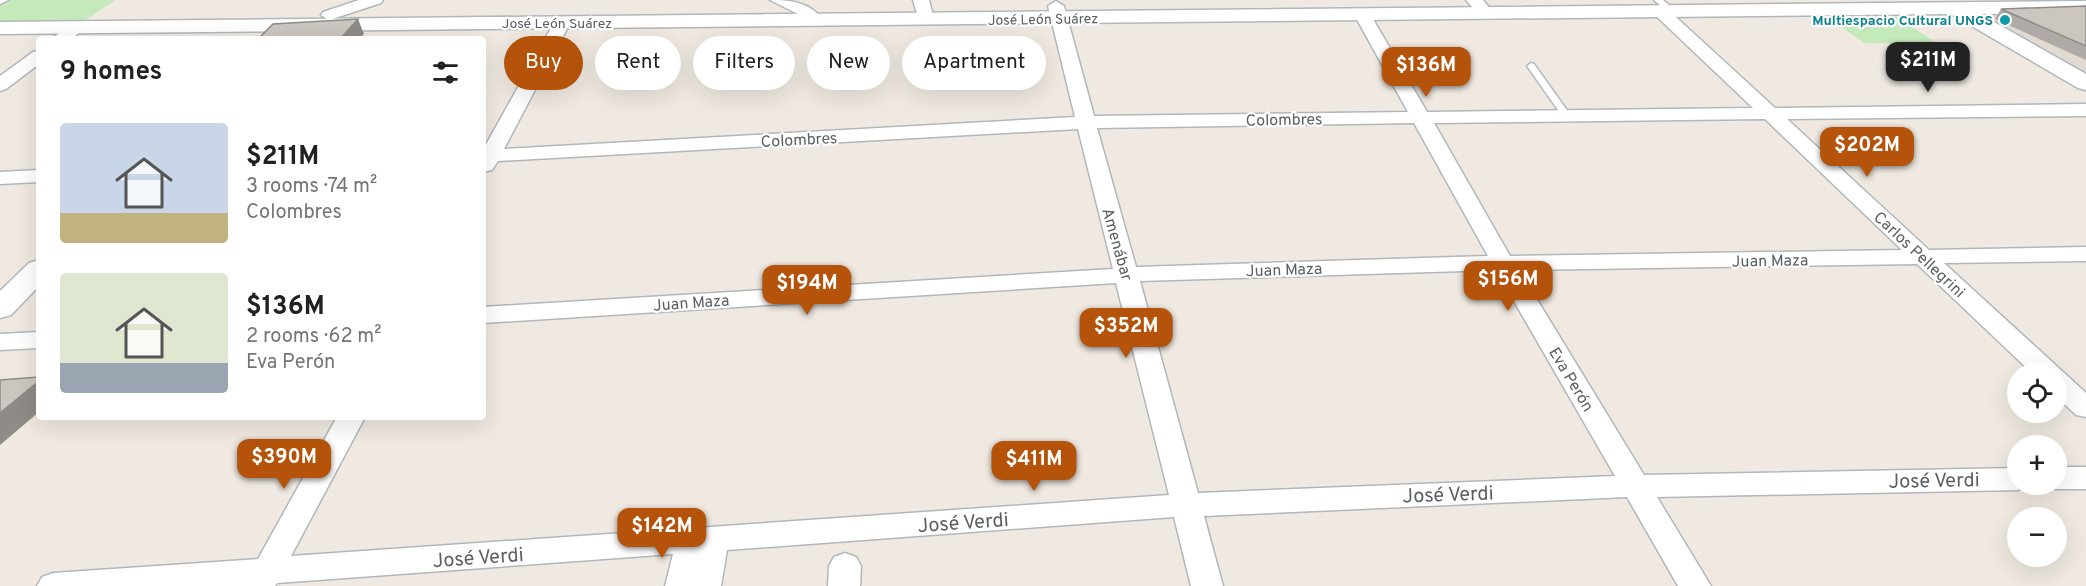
<!DOCTYPE html>
<meta charset="utf-8">
<style>
body{margin:0;font-family:Overpass,sans-serif;background:#f6f6f6;color:#202124;height:100vh;display:flex;flex-direction:column;font-size:22px;white-space:nowrap}
*{box-sizing:border-box;margin:0}
p{font-size:20px;color:#757577}
.icon{flex:none;width:33px;height:33px;fill:none;stroke:currentColor;stroke-width:2;stroke-linecap:round;stroke-linejoin:round}
.map{position:relative;flex:1;overflow:hidden}
.panel{position:absolute;left:36px;top:36px;width:450px;height:384px;display:flex;flex-direction:column;background:#fff;border-radius:6px;box-shadow:0 6px 24px #0002}
.panel>*{flex:none}
.banner{position:absolute;left:504px;top:36px;width:570px;height:54px;display:flex;gap:12px}
.controls{position:absolute;left:2007px;top:363px;display:grid;gap:12px}
.controls a{display:grid;place-items:center;width:60px;height:60px;border-radius:50%;background:#fff;box-shadow:0 6px 24px #0002;font-size:30px}
.price{position:absolute;translate:-50% -51px;padding:0 14px;border-radius:12px;background:#b45309;color:#fff;font-size:20px;line-height:39px;filter:drop-shadow(0 2px 3px #0008)}
.price::after{content:'';position:absolute;left:50%;top:36px;width:18px;height:14px;margin-left:-9px;background:inherit;clip-path:polygon(0 0,100% 0,50% 100%)}
.price.active{background:#222;color:#fff}
ul{padding:0;list-style:none}
li{display:flex;align-items:center;gap:18px;height:150px;padding:0 24px}
li span{display:grid;place-items:center;flex:none;width:168px;height:120px;border-radius:6px;color:#555}
li>.icon{margin-inline-start:auto}
span .icon{width:72px;height:72px;fill:#fffc;stroke-width:1}
li b{font-size:26px}
h2{display:flex;justify-content:space-between;align-items:center;height:72px;padding:0 24px;font-size:26px}
.tag{padding:0 21px;border-radius:27px;background:#fff;box-shadow:0 6px 24px #0002;font-size:21px;line-height:54px}
.tag.active{background:#b45309;color:#fff}
.map>svg:first-child{display:block}
</style>
<div class="map">
<svg width="2086" height="586" viewBox="0 0 2086 586">
<rect width="100%" height="100%" fill="#efe9e1"/>
<path fill="#e1dad2" d="M1971 13 2086 14V78Z"/>
<g fill="#c4e9bb">
<path d="M0 0H115L84 21H0Z"/>
<path d="M1895 15 1937 44 1864 43 1826 16Z"/>
</g>
<g fill="none" stroke-linecap="round" stroke-linejoin="round">
<defs>
<g id="service">
<path d="M0 0H8L0 4Z"/>
<path d="M1654 0H1663L1675 10 1668 12Z"/>
<path d="M1531 63 1534 64 1569 113V117H1563L1527 66Z"/>
</g>
<g id="minor">
<path d="M359 0H383L381 3 329 20 321 15 323 12Z"/>
<path d="M770 0C790 0 810 2 823 20L821 24H809L800 15Z"/>
<path d="M913 0H929L934 20 932 24H920Z"/>
<path d="M1466 0H1483L1493 12 1485 17 1479 15Z"/>
<path d="M1056 1 1064 6 1094 116 1408 112 1354 14 1362 9 1370 14 1427 112 1753 108 1653 13 1651 10 1659 5 1665 7 1775 108 2086 104V116L1787 119 1929 250 2086 247V261L1944 263 2086 393V417L2076 415 2056 396V374H2033L1917 264 1519 270 1644 475 2018 468V484H2029L2018 490 1657 497 1711 586H1678L1627 497 1204 516 1223 586H1191L1174 517 727 550 721 586H665L673 554 277 583 275 586H37L42 577 53 573 258 559 337 417H365L291 556 1169 495 1116 283 483 323V307L1113 269 1078 129 498 161 492 170 483 172V150L556 19H568L570 23 504 149 1075 117 1048 6ZM1765 119 1902 250 1510 256 1434 123ZM1414 123 1488 256 1136 267 1097 128ZM1496 270 1615 476 1198 493 1140 281Z"/>
<path d="M76 23 84 28 72 39H52L70 24Z"/>
<path d="M39 51V64L6 89 0 91V76L33 52Z"/>
<path d="M39 170V182L0 184V172Z"/>
<path d="M39 332V348L0 350V334Z"/>
<path d="M2056 467H2086V489H2056L2046 486 2056 484Z"/>
<path d="M845 553 856 557 861 566 860 586H828L829 566 834 557Z"/>
</g>
<g id="tertiary">
<path d="M2086 1V13L1980 14 2086 74V90L2078 88 1951 14 0 34V22Z"/>
<path d="M39 260V286L11 315 0 318V291L29 263Z"/>
</g>
</defs>
<use href="#service" stroke="#b2b7ba" stroke-width="3"/>
<use href="#minor" stroke="#b2b7ba" stroke-width="3"/>
<use href="#tertiary" stroke="#b2b7ba" stroke-width="3"/>
<use href="#service" fill="#fff" fill-rule="evenodd"/>
<use href="#minor" fill="#fff" fill-rule="evenodd"/>
<use href="#tertiary" fill="#fff" fill-rule="evenodd"/>
</g>
<path fill="#afaaa5" d="M2086 6V60L1995 19 2001 9Z"/>
<g fill="#8f8b86">
<path d="M358 19 364 34 359 39H340Z"/>
<path d="M39 381V412L0 445V413Z"/>
</g>
<g fill="#ccc6c0" stroke="#8f8b86" stroke-width="1.5">
<path d="M2086 6V46L2001 9Z"/>
<path d="M358 19 340 39H258L273 24Z"/>
<path d="M39 377V381L0 413V380Z"/>
</g>
<circle fill="#0f9aa8" stroke="#fff" stroke-width="2" cx="2005" cy="20" r="6"/>
<g text-anchor="middle" stroke-width="4.5" stroke-linejoin="round" paint-order="stroke">
<g font-size="14" fill="#5a6064" stroke="#fff">
<text transform="translate(1043 19) rotate(-1)" y="5">José León Suárez</text>
<text x="557" y="28">José León Suárez</text>
</g>
<g font-size="14" font-weight="bold" fill="#0d838f" stroke="#fff" text-anchor="end">
<text x="1993" y="25">Multiespacio Cultural UNGS</text>
</g>
<g font-size="16" fill="#5a6064" stroke="#fff">
<text transform="translate(1284 119) rotate(-1)" y="6">Colombres</text>
<text transform="translate(799 139) rotate(-3)" y="6">Colombres</text>
<text transform="translate(1118 244) rotate(74)" y="6">Amenábar</text>
<text transform="translate(1920 254) rotate(43)" y="6">Carlos Pellegrini</text>
<text transform="translate(1770 260) rotate(-1)" y="6">Juan Maza</text>
<text transform="translate(1284 269) rotate(-2)" y="6">Juan Maza</text>
<text transform="translate(691 302) rotate(-4)" y="6">Juan Maza</text>
<text transform="translate(1572 379) rotate(59)" y="6">Eva Perón</text>
</g>
<g font-size="20" fill="#5a6064" stroke="#fff">
<text transform="translate(1934 480) rotate(-1)" y="7">José Verdi</text>
<text transform="translate(1448 494) rotate(-2)" y="7">José Verdi</text>
<text transform="translate(963 522) rotate(-4)" y="7">José Verdi</text>
<text transform="translate(478 557) rotate(-4)" y="7">José Verdi</text>
</g>
</g>
</svg>
<div class="controls">
<a><svg class="icon" aria-label="locate" viewBox="0 0 24 24"><circle cx="12" cy="12" r="6"/><path d="M12 2v4M12 18v4M2 12h4M18 12h4"/></svg></a>
<a>+</a>
<a>−</a>
</div>
<b class="price active" style="left:1928px;top:93px">$211M</b>
<b class="price" style="left:1426px;top:98px">$136M</b>
<b class="price" style="left:1867px;top:178px">$202M</b>
<b class="price" style="left:1508px;top:312px">$156M</b>
<b class="price" style="left:807px;top:316px">$194M</b>
<b class="price" style="left:1126px;top:359px">$352M</b>
<b class="price" style="left:284px;top:490px">$390M</b>
<b class="price" style="left:1034px;top:492px">$411M</b>
<b class="price" style="left:662px;top:559px">$142M</b>
<div class="banner">
<a class="tag active">Buy</a>
<a class="tag">Rent</a>
<a class="tag">Filters</a>
<a class="tag">New</a>
<a class="tag">Apartment</a>
</div>
<section class="panel">
<h2>9 homes<svg class="icon" aria-label="filters" viewBox="0 0 24 24"><path d="M4 7h16M4 17h16"/><circle cx="9" cy="7" r="2"/><circle cx="15" cy="17" r="2"/></svg></h2>
<ul>
<li><span style="background:linear-gradient(#c9d6e8 75%,#c2b280 0)"><svg class="icon" aria-label="home" viewBox="0 0 24 24"><path d="M3 11l9-7 9 7M6 9v11h12V9"/></svg></span><div><b>$211M</b><p>3 rooms · 74 m²</p><p>Colombres</p></div></li>
<li><span style="background:linear-gradient(#dfe7d0 75%,#9aa5b1 0)"><svg class="icon" aria-label="home" viewBox="0 0 24 24"><path d="M3 11l9-7 9 7M6 9v11h12V9"/></svg></span><div><b>$136M</b><p>2 rooms · 62 m²</p><p>Eva Perón</p></div></li>
</ul>
</section>
</div>
